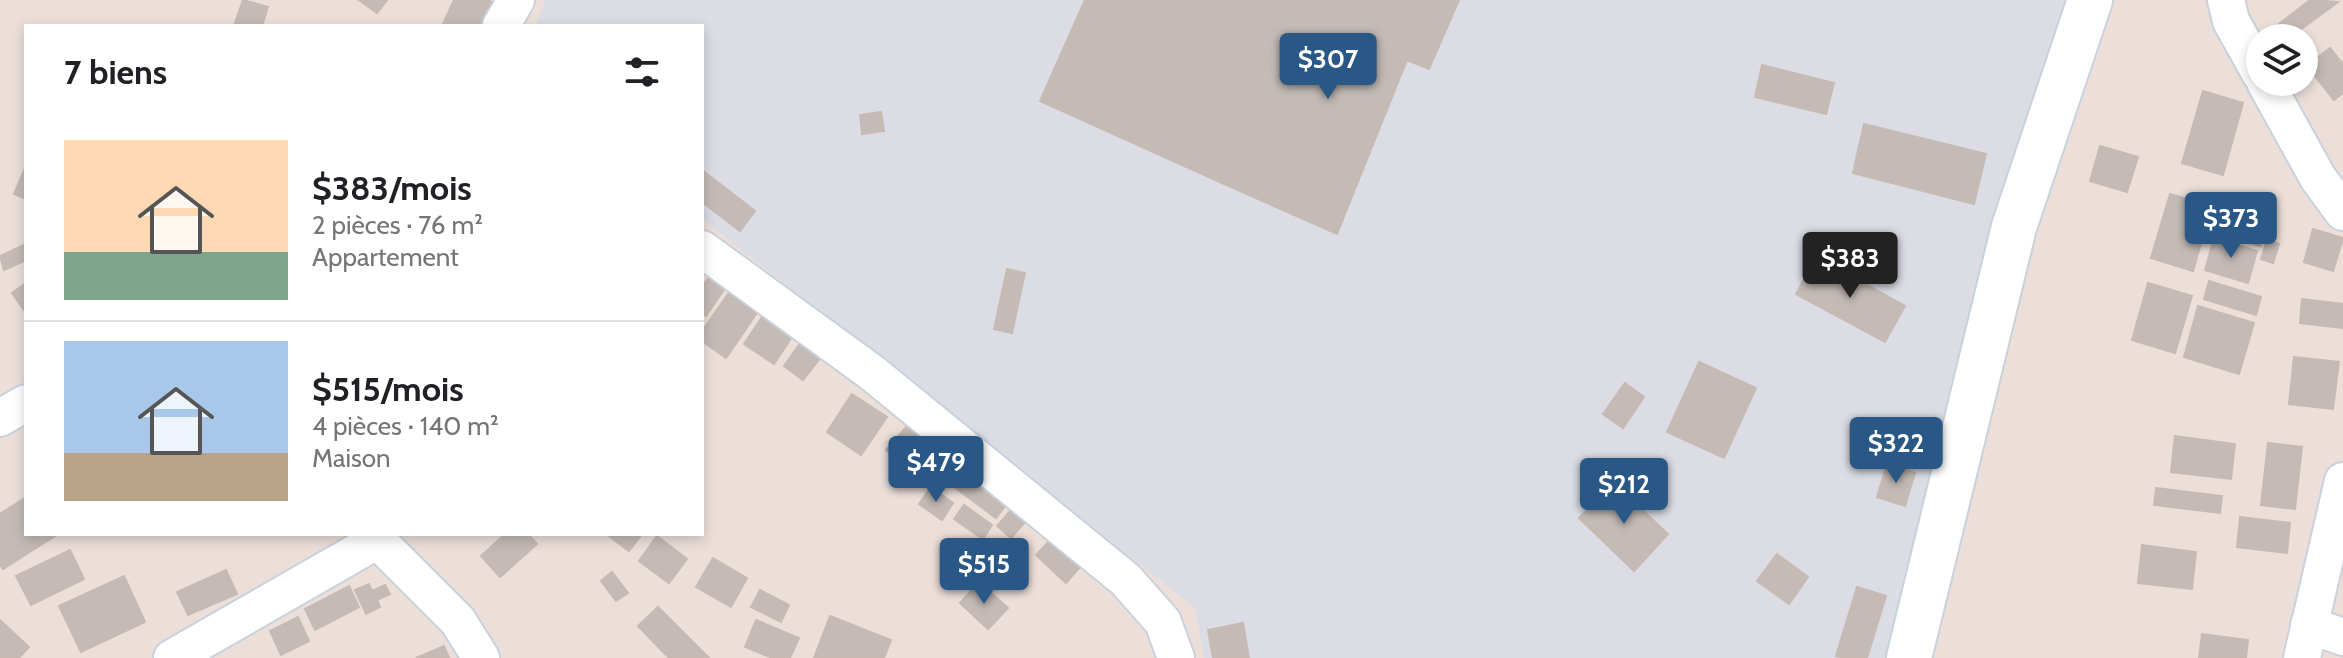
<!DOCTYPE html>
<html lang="fr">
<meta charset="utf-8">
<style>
body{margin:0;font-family:Cabin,sans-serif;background:#f6f6f6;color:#202124;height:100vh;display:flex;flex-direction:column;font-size:30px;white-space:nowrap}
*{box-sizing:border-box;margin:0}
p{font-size:26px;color:#757577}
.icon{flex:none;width:44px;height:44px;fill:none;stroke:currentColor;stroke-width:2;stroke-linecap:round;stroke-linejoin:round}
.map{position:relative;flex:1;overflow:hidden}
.details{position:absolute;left:24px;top:24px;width:680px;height:512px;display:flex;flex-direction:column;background:#fff;border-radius:0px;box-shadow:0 4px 12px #0003}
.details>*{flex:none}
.controls{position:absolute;left:2246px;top:24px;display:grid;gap:16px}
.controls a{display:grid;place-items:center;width:72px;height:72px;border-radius:50%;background:#fff;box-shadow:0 4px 12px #0003;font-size:40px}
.price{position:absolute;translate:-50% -68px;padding:0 18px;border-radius:8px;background:#295887;color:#fff;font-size:26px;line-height:52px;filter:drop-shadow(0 2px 4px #0008)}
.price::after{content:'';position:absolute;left:50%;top:48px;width:24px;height:18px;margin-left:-12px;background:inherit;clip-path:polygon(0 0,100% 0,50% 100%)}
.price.active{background:#222;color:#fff}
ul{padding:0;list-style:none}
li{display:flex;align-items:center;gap:24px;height:200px;padding:0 40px}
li+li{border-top:2px solid #e0e0e0}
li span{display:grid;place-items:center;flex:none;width:224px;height:160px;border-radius:0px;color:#555}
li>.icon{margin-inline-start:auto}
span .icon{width:96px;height:96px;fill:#fffc;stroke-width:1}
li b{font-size:34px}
h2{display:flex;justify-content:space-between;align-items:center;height:96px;padding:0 40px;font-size:34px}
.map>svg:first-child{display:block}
</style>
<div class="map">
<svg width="2343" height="658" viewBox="0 0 2343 658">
<rect width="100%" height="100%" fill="#ecdfda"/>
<path fill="#dbdce4" d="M546 0H2088L1984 296 1885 658H1204L1195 608 702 219V26H535Z"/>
<g fill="#c4bbb6" stroke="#c7bab4" stroke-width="2">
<path d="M243 0 268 7 262 26H234Z"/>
<path d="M359 0H387L377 13Z"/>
<path d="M454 0H487L494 3 483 26H442Z"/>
<path d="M1085 0H1295L1215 180 1040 101Z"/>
<path d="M1295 0H1459L1429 69 1407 60 1337 234 1215 180Z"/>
<path d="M2310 0 2338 2 2289 38 2279 24Z"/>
<path d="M2330 48 2343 64V93L2334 100 2307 66Z"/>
<path d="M1762 65 1834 83 1826 114 1755 97Z"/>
<path d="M2203 91 2243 103 2223 175 2182 163Z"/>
<path d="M881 112 884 131 862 134 860 115Z"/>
<path d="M1864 124 1986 154 1974 204 1853 173Z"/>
<path d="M2100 146 2138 157 2127 192 2090 181Z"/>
<path d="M26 166V199L14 194Z"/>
<path d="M702 170 755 211 740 231 702 202Z"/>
<path d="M2170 194 2212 206 2193 271 2151 258Z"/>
<path d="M2225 198 2270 211 2260 246 2215 233Z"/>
<path d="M2313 229 2343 238 2333 271 2304 262Z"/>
<path d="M2214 238 2257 251 2248 283 2205 270Z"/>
<path d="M2267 240 2279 244 2273 263 2261 259Z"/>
<path d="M26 244V260L4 270 0 256Z"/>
<path d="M1816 257 1905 306 1885 342 1796 294Z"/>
<path d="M715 269 730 281 706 316 702 313V287Z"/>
<path d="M1007 269 1025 273 1012 333 994 329Z"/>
<path d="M2209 281 2261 297 2256 315 2204 299Z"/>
<path d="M26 283V313L12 293Z"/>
<path d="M2148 283 2192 296 2175 353 2132 340Z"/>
<path d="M735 284 763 304 726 358 702 341V331Z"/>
<path d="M2302 299 2343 304V328L2300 323Z"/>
<path d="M2198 306 2254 323 2239 374 2184 357Z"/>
<path d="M768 308 797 329 774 364 744 344Z"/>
<path d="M801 342 821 357 803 380 784 366Z"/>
<path d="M2294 357 2339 362 2333 409 2289 404Z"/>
<path d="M1699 362 1756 388 1724 458 1667 432Z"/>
<path d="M1625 383 1644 397 1623 428 1603 414Z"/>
<path d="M852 394 887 417 861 455 827 432Z"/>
<path d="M914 418 953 453 925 485 886 450Z"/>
<path d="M2175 436 2235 444 2231 479 2171 472Z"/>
<path d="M2268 443 2302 447 2295 509 2261 505Z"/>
<path d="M962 459 1012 497 996 518 946 481Z"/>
<path d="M1887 464 1915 473 1905 506 1877 497Z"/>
<path d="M1613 482 1668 534 1634 571 1579 518Z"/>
<path d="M931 487 953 503 942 520 919 504Z"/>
<path d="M2156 488 2222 496 2220 513 2154 505Z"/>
<path d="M26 497V534H58L3 569 0 564V514Z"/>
<path d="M1018 502 1032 514 1011 538 997 526Z"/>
<path d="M964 505 992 525 983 539 954 519Z"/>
<path d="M2240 517 2290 523 2287 553 2237 547Z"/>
<path d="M505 534H528L537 544 500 577 481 556Z"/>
<path d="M606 534H642L629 551Z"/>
<path d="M1056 534 1086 560 1066 583 1036 555Z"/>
<path d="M657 536 687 559 669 583 639 561Z"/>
<path d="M2142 545 2196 552 2192 589 2138 583Z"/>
<path d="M70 550 84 579 31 605 16 576Z"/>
<path d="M1777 554 1808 577 1789 604 1757 581Z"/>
<path d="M713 558 747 578 731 607 696 587Z"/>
<path d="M226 570 237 594 188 615 177 592Z"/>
<path d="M612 572 628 593 616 601 601 581Z"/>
<path d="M124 576 145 622 81 652 59 606Z"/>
<path d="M979 582 1008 608 988 629 960 603Z"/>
<path d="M369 584 372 591 385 585 390 594 377 600 380 607 366 614 355 590Z"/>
<path d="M349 586 359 607 315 630 305 609Z"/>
<path d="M1857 587 1886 596 1867 658H1843L1836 656Z"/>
<path d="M760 590 789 605 781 622 751 607Z"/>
<path d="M658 607 709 658H669L638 626Z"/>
<path d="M830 616 891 640 884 658H814Z"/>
<path d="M298 617 309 641 281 655 270 631Z"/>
<path d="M0 620 29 647 19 658H0Z"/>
<path d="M756 620 799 638 790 658H772L745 647Z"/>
<path d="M1243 623 1249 658H1213L1208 630Z"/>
<path d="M2202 634 2248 640 2246 658H2199Z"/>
<path d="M444 646 449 658H416Z"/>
</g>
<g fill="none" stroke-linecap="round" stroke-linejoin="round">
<defs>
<g id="minor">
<path d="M2226 0 2231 21 2260 73"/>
<path d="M501 26 516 0"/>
<path d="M2265 82 2318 178 2343 212"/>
<path d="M702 249 871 372 1126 580 1163 622 1176 658"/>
<path d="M0 418 26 403"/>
<path d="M371 534 458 621 481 658"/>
<path d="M2309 625 2343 637"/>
<path d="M172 658 378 540"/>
<path d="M2302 658 2343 481"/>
</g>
<path id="tertiary" d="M1909 658 2014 227 2090 0"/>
</defs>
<use href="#minor" stroke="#c9d2dc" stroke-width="40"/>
<use href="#tertiary" stroke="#c9d2dc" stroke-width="48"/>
<use href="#minor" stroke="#fff" stroke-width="36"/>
<use href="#tertiary" stroke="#fff" stroke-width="44"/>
</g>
</svg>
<div class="controls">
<a><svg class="icon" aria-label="layers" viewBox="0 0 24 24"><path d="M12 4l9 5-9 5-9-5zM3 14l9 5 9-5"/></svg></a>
</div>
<b class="price" style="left:1328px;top:101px">$307</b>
<b class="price" style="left:2231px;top:260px">$373</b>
<b class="price active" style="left:1850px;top:300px">$383</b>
<b class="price" style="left:1896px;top:485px">$322</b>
<b class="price" style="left:936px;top:504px">$479</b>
<b class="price" style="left:1624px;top:526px">$212</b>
<b class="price" style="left:984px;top:606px">$515</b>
<section class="details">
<h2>7 biens<svg class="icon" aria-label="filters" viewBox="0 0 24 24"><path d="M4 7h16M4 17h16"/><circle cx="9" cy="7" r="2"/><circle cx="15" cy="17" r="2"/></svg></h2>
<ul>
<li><span style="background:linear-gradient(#ffd9b3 70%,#7fa58c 0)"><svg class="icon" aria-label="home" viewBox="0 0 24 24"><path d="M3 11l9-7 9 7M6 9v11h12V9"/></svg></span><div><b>$383/mois</b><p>2 pièces · 76 m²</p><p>Appartement</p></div></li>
<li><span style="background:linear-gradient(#a9c7e8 70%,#b9a48a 0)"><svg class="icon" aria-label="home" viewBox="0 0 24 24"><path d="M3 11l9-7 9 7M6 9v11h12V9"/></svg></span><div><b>$515/mois</b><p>4 pièces · 140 m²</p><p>Maison</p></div></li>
</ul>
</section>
</div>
